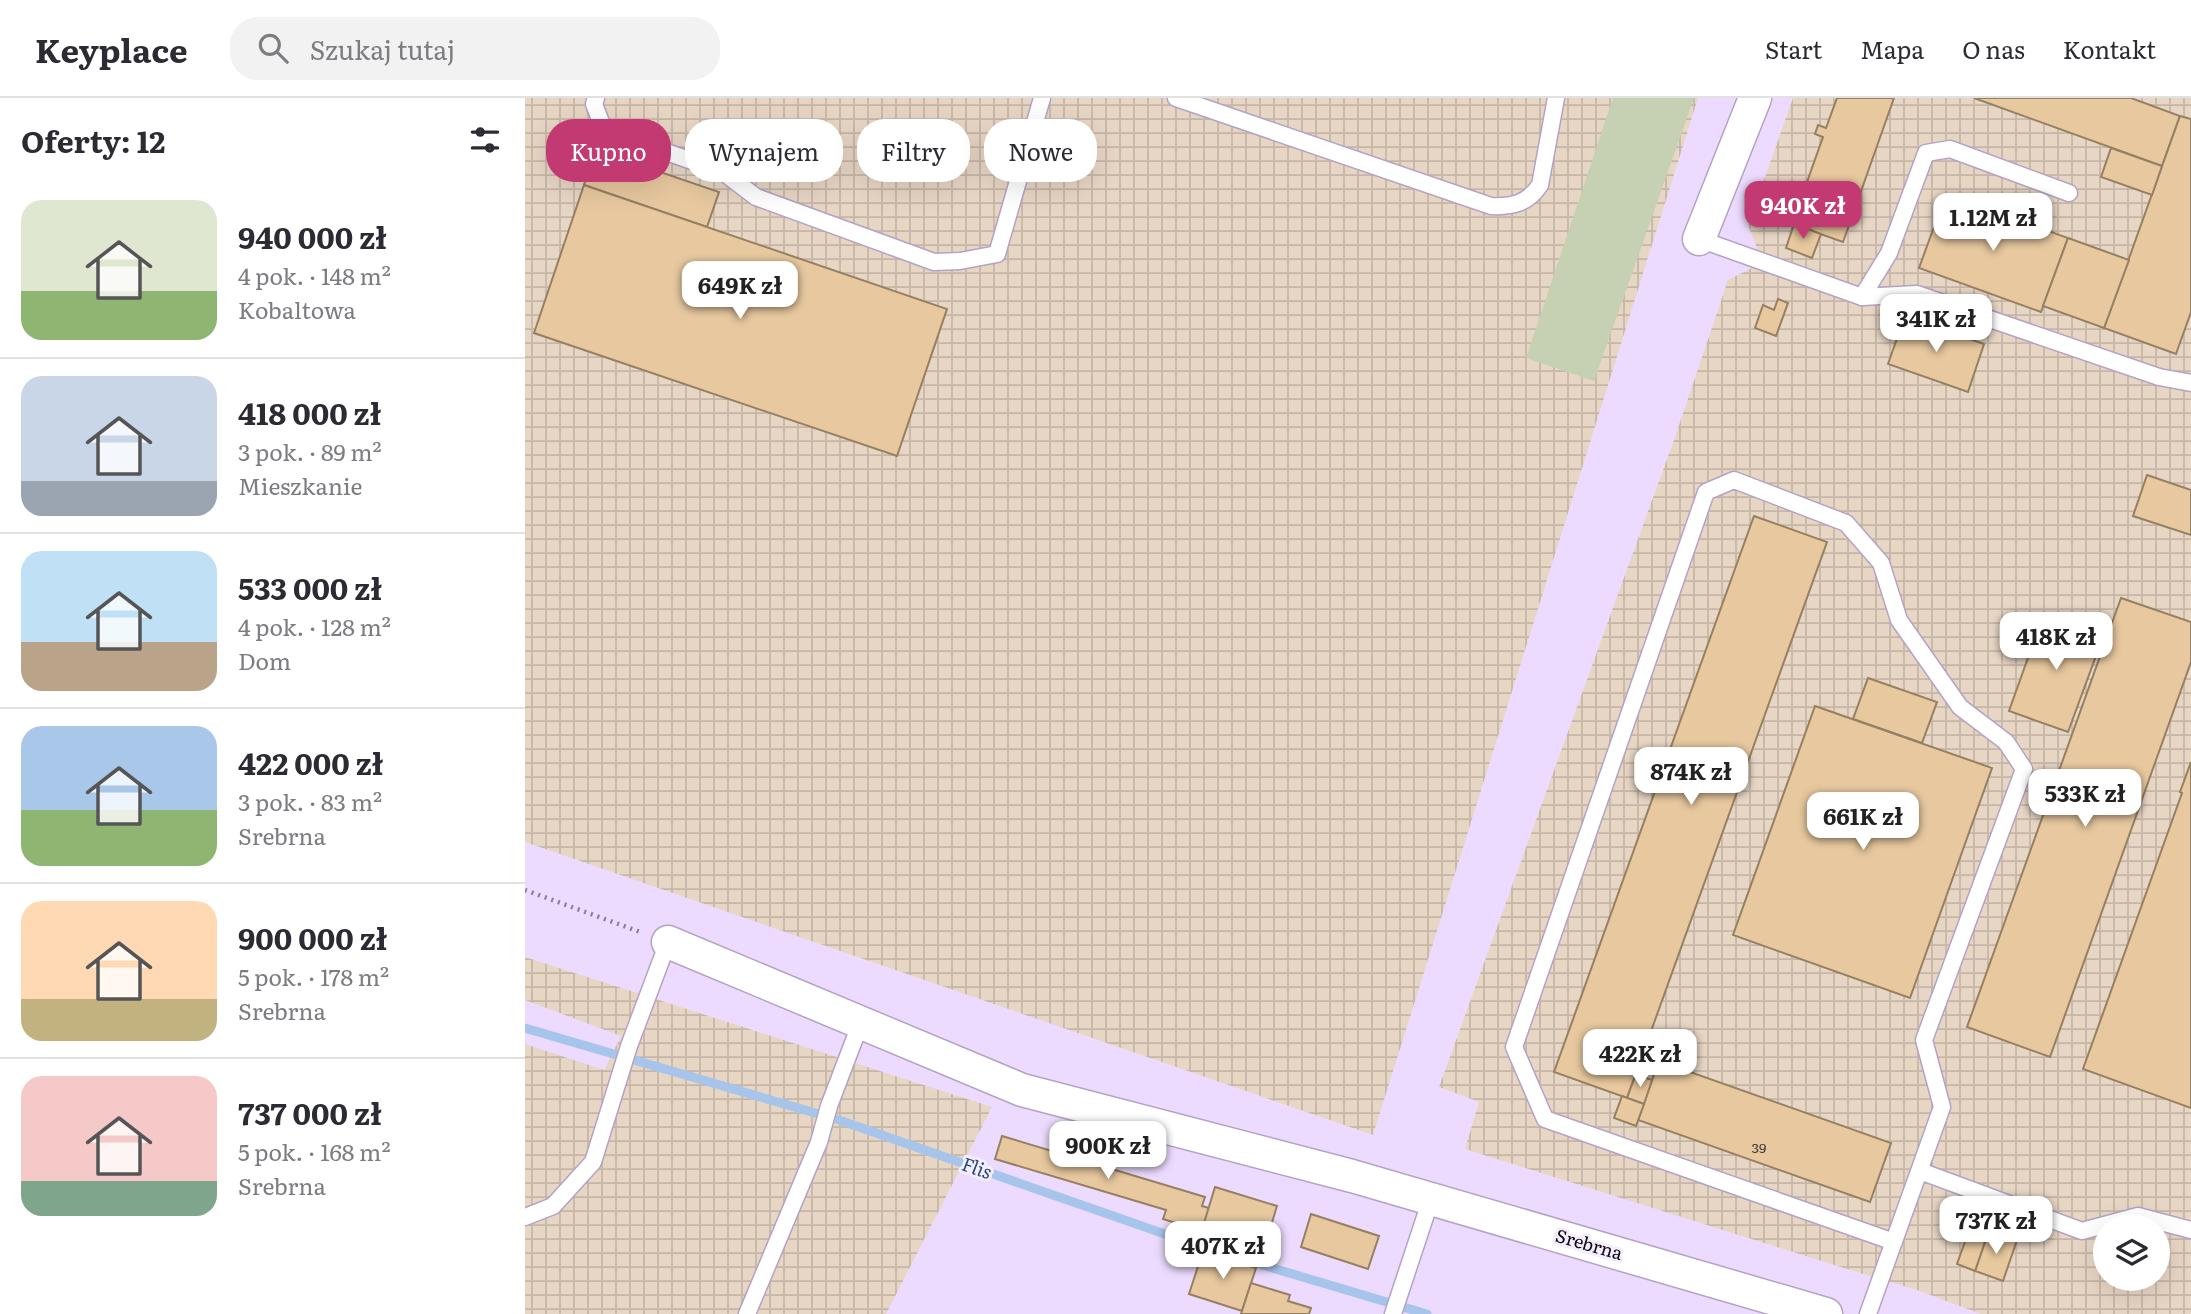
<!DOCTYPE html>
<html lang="pl">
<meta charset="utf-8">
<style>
body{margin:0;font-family:Literata,serif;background:#f2f2f3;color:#2b2b33;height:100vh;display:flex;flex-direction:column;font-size:26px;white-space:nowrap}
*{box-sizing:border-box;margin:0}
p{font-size:23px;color:#7c7c81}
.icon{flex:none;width:38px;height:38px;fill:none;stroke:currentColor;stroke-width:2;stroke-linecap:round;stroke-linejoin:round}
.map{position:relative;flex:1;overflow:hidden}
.sheet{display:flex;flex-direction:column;background:#fff;width:525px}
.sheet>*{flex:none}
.guide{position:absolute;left:21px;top:21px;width:665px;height:63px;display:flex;gap:14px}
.tools{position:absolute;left:1568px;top:1116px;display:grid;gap:14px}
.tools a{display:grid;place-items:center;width:77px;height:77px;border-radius:50%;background:#fff;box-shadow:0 7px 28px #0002;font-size:35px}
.price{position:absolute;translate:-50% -60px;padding:0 16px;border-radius:14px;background:#fff;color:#222;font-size:23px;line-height:46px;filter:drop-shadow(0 2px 4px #0008)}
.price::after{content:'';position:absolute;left:50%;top:42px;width:21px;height:16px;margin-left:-10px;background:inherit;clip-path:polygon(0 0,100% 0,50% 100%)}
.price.on{background:#c33972;color:#fff}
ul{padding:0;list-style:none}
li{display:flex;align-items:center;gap:21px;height:175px;padding:0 21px}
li+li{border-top:2px solid #e1e1e2}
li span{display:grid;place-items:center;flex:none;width:196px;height:140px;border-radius:21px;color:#555}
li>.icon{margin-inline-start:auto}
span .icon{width:84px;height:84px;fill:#fffc;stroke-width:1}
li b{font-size:30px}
h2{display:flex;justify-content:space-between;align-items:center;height:84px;padding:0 21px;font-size:30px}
.pill{padding:0 24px;border-radius:28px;background:#fff;box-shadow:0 7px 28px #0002;font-size:24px;line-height:63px}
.pill.on{background:#c33972;color:#fff}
header{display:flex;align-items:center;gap:42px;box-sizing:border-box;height:98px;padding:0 35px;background:#fff;border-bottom:2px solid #e1e1e2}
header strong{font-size:33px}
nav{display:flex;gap:38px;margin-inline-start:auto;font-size:24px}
.search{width:490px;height:63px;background:#f2f2f3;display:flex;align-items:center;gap:18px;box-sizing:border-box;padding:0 24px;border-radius:28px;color:#7c7c81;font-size:26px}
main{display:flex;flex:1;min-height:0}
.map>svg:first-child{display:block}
</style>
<header>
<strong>Keyplace</strong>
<div class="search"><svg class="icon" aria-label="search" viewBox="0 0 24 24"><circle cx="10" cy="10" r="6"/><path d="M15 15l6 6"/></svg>Szukaj tutaj</div>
<nav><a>Start</a><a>Mapa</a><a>O nas</a><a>Kontakt</a></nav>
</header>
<main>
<section class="sheet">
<h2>Oferty: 12<svg class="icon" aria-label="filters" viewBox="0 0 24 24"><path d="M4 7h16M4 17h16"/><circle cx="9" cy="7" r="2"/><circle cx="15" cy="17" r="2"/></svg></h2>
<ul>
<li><span style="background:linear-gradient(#dfe7d0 65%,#8fb573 0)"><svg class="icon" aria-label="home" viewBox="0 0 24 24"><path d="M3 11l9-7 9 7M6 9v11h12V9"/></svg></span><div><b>940 000 zł</b><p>4 pok. · 148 m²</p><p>Kobaltowa</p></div></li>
<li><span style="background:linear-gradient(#c9d6e8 75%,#9aa5b1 0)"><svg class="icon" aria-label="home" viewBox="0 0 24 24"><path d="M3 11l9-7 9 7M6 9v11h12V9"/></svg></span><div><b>418 000 zł</b><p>3 pok. · 89 m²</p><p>Mieszkanie</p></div></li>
<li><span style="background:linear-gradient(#bfe0f5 65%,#b9a48a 0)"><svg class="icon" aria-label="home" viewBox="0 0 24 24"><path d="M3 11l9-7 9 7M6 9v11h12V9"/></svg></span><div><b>533 000 zł</b><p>4 pok. · 128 m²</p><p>Dom</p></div></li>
<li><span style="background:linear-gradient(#a9c7e8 60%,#8fb573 0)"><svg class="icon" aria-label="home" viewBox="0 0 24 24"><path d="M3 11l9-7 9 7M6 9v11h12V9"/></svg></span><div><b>422 000 zł</b><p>3 pok. · 83 m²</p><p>Srebrna</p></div></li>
<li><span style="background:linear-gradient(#ffd9b3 70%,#c2b280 0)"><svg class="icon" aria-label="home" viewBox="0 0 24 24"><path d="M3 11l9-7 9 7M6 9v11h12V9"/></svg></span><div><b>900 000 zł</b><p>5 pok. · 178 m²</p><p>Srebrna</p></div></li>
<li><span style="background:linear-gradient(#f6c9c9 75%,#7fa58c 0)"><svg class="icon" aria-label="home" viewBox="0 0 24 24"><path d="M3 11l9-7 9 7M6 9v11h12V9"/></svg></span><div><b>737 000 zł</b><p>5 pok. · 168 m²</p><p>Srebrna</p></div></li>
</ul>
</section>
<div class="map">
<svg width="1666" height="1216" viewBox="0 0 1666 1216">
<defs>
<pattern id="industrial-grid" width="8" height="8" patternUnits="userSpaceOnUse" patternTransform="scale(1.75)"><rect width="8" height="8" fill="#e8d6c5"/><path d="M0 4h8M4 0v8" fill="none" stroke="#c6b6a8"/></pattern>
</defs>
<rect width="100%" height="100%" fill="#ecdbfe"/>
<g fill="url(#industrial-grid)" fill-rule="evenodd">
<path d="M0 0H1173L848 1037 0 744Z"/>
<path d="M1268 0H1666V1216H1456L1392 1192 1322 1171 940 1051 954 1004 914 989 1150 339 1203 182 1225 171 1232 150 1223 127ZM1580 1129H1633V1181H1580Z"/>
<path d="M0 859 467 1009 361 1216H0V946L79 972 96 938 0 902Z"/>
</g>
<path fill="#c6d1b3" d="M1088 0H1169L1069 283 1001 260Z"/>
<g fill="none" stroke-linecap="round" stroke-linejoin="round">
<path stroke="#a7c4eb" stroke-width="9" d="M0 930 314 1022 677 1149 902 1216"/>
</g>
<g fill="#e7c89f" stroke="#968063" stroke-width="2">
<path d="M1312 0H1369L1318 144 1267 126 1298 39 1290 36 1293 27 1301 30Z"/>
<path d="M1449 0H1606L1655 18 1637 68Z"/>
<path d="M1655 18 1666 21V214L1651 256 1579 230Z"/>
<path d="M1586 50 1637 68 1627 97 1576 79Z"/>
<path d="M71 52 194 94 182 129 59 87Z"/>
<path d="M59 87 422 211 372 358 9 235Z"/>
<path d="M1421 96 1543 140 1516 214 1394 170Z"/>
<path d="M1269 126 1296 136 1287 160 1261 150Z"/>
<path d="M1543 140 1604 162 1579 230 1518 208Z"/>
<path d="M1253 201 1263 205 1251 238 1230 230 1238 207 1249 212Z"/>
<path d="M1380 218 1459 246 1443 294 1363 266Z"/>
<path d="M1622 377 1666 392V437L1608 418Z"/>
<path d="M1229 418 1302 444 1102 1000 1029 974Z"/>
<path d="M1596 500 1666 524V564L1525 959 1442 929Z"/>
<path d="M1519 515 1579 536 1543 634 1484 613Z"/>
<path d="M1343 580 1412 604 1397 645 1328 621Z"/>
<path d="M1290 608 1467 670 1385 900 1208 837Z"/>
<path d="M1666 664V1010L1558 971 1657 695 1655 694Z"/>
<path d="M1134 963 1366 1045 1345 1104 1113 1022Z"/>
<path d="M1111 976 1127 982 1119 1006 1102 1000Z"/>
<path d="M1097 998 1119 1006 1111 1028 1089 1020Z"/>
<path d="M477 1038 680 1099 677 1108 684 1110 677 1133 638 1121 641 1112 470 1061Z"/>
<path d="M690 1089 752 1108 741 1144 679 1125Z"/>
<path d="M786 1116 854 1138 843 1171 776 1149Z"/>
<path d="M1464 1132 1492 1142 1478 1183 1450 1173Z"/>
<path d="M1442 1138 1460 1144 1450 1173 1432 1166Z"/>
<path d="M678 1153 731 1170 717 1213 664 1196Z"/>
<path d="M726 1185 765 1197 763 1203 786 1210 784 1216H716Z"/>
</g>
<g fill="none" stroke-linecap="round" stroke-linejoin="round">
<defs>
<g id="service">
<path d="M71 0 69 6 79 32 198 74 231 99 409 164 435 163 472 156 517 0"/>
<path d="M651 0 966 108C988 109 1003 105 1015 87L1031 0"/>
<path d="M1174 141 1337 199 1392 196 1634 279 1666 285"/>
<path d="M1337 199 1364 155 1401 55 1425 51 1544 95"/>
<path d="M1395 1073 1557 1133 1613 1118 1666 1132"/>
<path d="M0 1119 28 1108 68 1064 104 948 143 844"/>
<path d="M222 1216 294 1044 304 1008 336 924"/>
<path d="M868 1216 906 1101"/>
<path d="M1343 1216 1417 1009 1399 942 1499 671 1481 644 1435 609 1374 522 1356 465 1321 425 1209 382 1181 394 989 949 1020 1021 1369 1144"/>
</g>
<g id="minor">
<path d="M1174 141 1230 0"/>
<path d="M143 844 497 992 827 1078 1301 1216"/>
</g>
</defs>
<use href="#service" stroke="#b3a3c4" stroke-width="19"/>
<use href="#minor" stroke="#b3a3c4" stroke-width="35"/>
<path stroke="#897d95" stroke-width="4.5" stroke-dasharray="2 5" stroke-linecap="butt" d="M0 792 118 835"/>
<use href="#service" stroke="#fff" stroke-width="16"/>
<use href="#minor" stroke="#fff" stroke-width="32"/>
</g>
<g text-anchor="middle" stroke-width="6" stroke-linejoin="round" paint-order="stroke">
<g font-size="14" fill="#463a38">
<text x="1234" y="1055">39</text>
</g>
<g font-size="18" fill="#100a16" stroke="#f4edfc">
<text transform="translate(1064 1147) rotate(16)" y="6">Srebrna</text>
</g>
<g font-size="19" font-style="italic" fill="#234779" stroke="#f4edfc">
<text transform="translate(452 1070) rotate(19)" y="7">Flis</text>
</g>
</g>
</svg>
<div class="tools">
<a><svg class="icon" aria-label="layers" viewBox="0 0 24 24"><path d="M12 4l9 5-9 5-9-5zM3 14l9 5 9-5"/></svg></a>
</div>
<b class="price on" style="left:1278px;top:143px">940K zł</b>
<b class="price" style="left:1468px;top:155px">1.12M zł</b>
<b class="price" style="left:215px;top:223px">649K zł</b>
<b class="price" style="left:1411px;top:256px">341K zł</b>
<b class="price" style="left:1531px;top:574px">418K zł</b>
<b class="price" style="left:1166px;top:709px">874K zł</b>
<b class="price" style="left:1560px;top:731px">533K zł</b>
<b class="price" style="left:1338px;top:754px">661K zł</b>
<b class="price" style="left:1115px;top:991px">422K zł</b>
<b class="price" style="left:583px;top:1083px">900K zł</b>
<b class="price" style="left:1471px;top:1158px">737K zł</b>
<b class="price" style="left:698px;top:1183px">407K zł</b>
<div class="guide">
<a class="pill on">Kupno</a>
<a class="pill">Wynajem</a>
<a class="pill">Filtry</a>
<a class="pill">Nowe</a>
</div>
</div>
</main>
